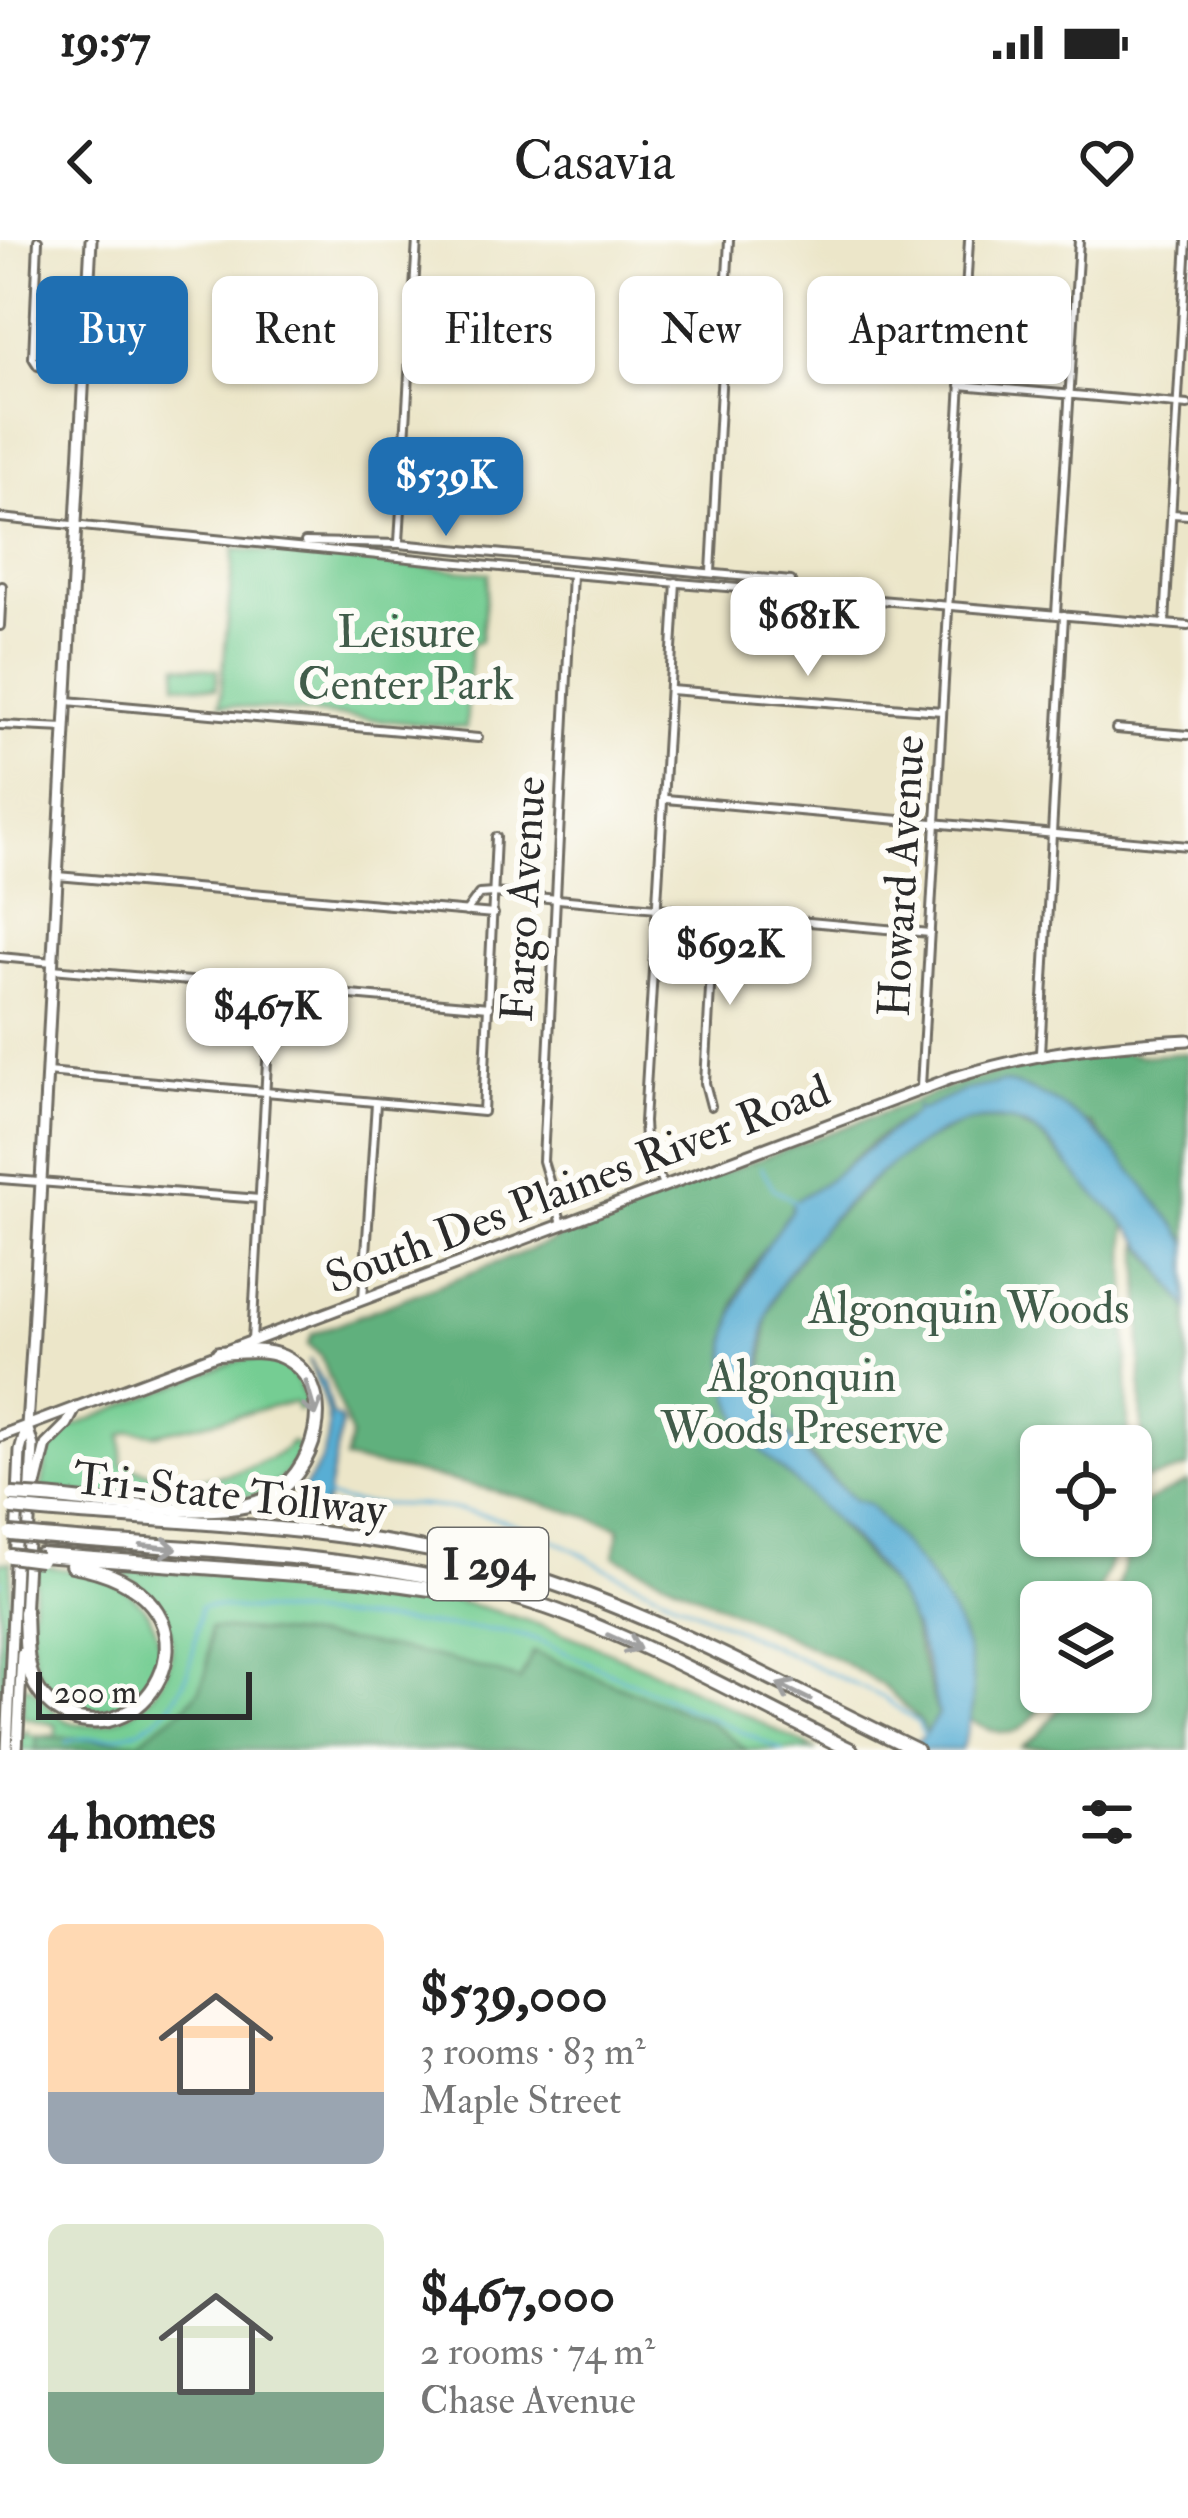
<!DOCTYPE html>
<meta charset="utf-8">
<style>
body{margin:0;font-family:"IM FELL Double Pica",serif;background:#f6f6f6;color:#222;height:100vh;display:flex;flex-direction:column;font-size:45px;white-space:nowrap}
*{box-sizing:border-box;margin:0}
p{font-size:39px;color:#767676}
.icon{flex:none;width:66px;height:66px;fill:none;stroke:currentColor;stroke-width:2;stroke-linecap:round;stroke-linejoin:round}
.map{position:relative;height:1510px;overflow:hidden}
.panel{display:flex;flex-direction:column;background:#fff;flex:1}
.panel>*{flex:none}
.hud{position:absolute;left:36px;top:36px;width:1116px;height:108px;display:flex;gap:24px}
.buttons{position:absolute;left:1020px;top:1185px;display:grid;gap:24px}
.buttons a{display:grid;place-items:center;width:132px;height:132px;border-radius:18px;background:#fff;box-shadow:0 3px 9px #0004;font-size:60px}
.scale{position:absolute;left:36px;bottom:30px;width:216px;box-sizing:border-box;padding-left:12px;border:6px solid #2b2b2b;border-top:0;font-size:33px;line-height:42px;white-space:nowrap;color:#2b2b2b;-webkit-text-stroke:9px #fdfcf7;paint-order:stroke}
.price{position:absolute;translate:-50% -102px;padding:0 27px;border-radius:24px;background:#fff;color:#222;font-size:39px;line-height:78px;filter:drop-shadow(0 3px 6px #0008)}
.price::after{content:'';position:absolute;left:50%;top:72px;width:36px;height:27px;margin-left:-18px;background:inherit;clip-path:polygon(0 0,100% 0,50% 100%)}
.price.selected{background:#1f6fb2;color:#fff}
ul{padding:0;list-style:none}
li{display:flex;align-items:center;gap:36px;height:300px;padding:0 48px}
li span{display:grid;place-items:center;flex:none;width:336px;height:240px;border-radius:18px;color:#555}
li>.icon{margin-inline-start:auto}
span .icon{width:144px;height:144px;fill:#fffc;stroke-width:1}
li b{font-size:51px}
h2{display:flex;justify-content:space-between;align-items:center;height:144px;padding:0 48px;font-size:51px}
.chip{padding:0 42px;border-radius:18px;background:#fff;box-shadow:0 3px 9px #0004;font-size:42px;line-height:108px}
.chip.selected{background:#1f6fb2;color:#fff}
.status{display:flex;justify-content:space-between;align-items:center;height:84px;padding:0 60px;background:#fff;direction:ltr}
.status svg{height:33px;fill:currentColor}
header{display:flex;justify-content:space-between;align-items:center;height:156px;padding:0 48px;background:#fff;font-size:54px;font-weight:600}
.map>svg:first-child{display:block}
</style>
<div class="status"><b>19:57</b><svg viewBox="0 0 49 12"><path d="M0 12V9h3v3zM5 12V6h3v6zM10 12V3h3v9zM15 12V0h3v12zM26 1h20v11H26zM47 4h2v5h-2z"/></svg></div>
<header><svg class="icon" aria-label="back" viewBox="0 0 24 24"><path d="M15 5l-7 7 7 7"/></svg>Casavia<svg class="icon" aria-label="heart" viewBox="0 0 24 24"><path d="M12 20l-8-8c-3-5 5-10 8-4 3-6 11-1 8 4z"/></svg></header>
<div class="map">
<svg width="1188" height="1510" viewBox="0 0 1188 1510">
<rect width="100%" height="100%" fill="#fdfcf7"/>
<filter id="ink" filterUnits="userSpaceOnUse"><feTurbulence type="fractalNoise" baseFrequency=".00833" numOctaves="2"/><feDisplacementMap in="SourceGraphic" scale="24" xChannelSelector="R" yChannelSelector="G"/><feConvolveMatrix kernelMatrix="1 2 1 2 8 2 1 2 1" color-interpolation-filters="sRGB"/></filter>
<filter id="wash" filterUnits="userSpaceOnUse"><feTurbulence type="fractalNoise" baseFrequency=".004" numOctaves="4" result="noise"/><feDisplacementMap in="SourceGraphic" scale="48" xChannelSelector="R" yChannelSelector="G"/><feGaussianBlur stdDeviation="2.7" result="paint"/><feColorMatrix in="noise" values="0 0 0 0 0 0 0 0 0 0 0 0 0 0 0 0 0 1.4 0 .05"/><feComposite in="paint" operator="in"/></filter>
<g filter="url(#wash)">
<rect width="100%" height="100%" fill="#ece6c9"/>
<g fill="#75cd93" stroke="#507c5f" stroke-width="3">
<path d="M234 309 489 333 481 401 471 404 466 488 220 465Z"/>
<path d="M178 425 218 430 216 448 176 444Z"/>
<path d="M258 1117 282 1121 299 1143 308 1168 297 1170 295 1162 156 1194 131 1191 122 1195V1224C171 1242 202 1245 252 1226 268 1219 281 1215 292 1202L303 1209C292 1229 278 1246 257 1254 209 1273 95 1254 41 1251L48 1213 69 1188 237 1121Z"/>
<path d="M0 1322H11L4 1483 0 1477Z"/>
<path d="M37 1325C63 1329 94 1333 117 1345 133 1353 147 1368 154 1385 191 1474 47 1510 32 1408 28 1382 35 1351 37 1325Z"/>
<path d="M116 1330C236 1335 363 1336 480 1367 599 1398 707 1457 817 1510H20L21 1495 27 1491V1495L56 1496V1485L22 1477 24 1446 31 1447C42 1457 52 1471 65 1480 134 1510 236 1397 116 1330Z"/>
</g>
<g fill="#60b07d" stroke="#466e54" stroke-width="3">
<path d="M1122 812 1143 816 1188 813V1004L1092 884 966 850 915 873 875 900 818 949 793 961 791 971 748 1032 736 1059 727 1105 753 1201 823 1268 894 1350 908 1374 938 1475 926 1494 920 1481 882 1445 839 1420 614 1316 620 1288C529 1256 440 1236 345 1220L351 1196 321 1116 308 1105 312 1094 553 1001 567 991 968 841 1052 819Z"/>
<path d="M987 880 1011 881 1040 895 1126 985 1128 1206H1041V1296H1120L1095 1362H1041V1452H1053C1023 1490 1018 1506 970 1480L973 1468 962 1394 948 1367 855 1261 772 1176 762 1145 767 1077 779 1048 814 997 889 925 921 903 965 882Z"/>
<path d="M1140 1002 1188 1068V1228L1144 1240 1142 1234Z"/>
<path d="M1188 1242V1510L1022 1507 1038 1495 1072 1452H1131V1362H1114L1140 1265Z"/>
<path d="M210 1388C316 1394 419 1407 520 1440L533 1412 710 1482 747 1510H36L37 1496 138 1502 185 1467 200 1449 207 1429Z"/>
</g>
<g fill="#58aed4" stroke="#426c80" stroke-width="3">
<path d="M1003 842C1085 859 1127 927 1178 988L1188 1004V1068C1167 1039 1148 1007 1123 981 1110 968 1096 957 1084 943 1067 924 1049 896 1026 886 1007 878 982 877 963 883 899 902 783 1012 767 1077 762 1096 759 1131 763 1149 775 1195 822 1229 854 1260L869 1264C930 1337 1002 1408 961 1510H901L922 1498 938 1475C931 1434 918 1388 896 1353 870 1313 832 1277 797 1244 782 1229 763 1215 751 1198 696 1121 742 1035 791 971L793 961C837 939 874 901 915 873L916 867 921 870 966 850Z"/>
<path d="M309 1119 324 1143 332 1175 340 1179 341 1187 326 1263 318 1271 292 1265C298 1254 307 1244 314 1233 343 1186 322 1162 309 1119Z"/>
</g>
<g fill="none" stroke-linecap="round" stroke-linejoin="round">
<g stroke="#58aed4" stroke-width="3">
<path d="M761 927 774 949 796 962"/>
<path d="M327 1257C359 1267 396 1263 429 1266 491 1272 551 1293 603 1327L884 1458 918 1483 923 1496"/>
<path d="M0 1343 1 1341"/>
<path d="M66 1502C85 1495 103 1500 122 1495 184 1480 194 1421 200 1367L209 1366 502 1391 535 1399 782 1510"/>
</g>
</g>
</g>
<g filter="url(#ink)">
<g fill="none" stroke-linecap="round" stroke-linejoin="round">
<defs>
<g id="street">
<path d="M38 0 33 118 38 126 65 130 83 143"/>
<path d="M906 63 963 67"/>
<path d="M65 130 84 117"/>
<path d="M960 145 1188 165"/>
<path d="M1172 274 1188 275"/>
<path d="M0 278 572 334 1188 386"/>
<path d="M305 302 399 304 791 341"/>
<path d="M399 302 417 0"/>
<path d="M711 332 729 0"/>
<path d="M1056 374 1079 0"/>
<path d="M1165 384 1187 0"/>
<path d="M0 386 2 346"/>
<path d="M670 450 942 471"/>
<path d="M67 461 478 498"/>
<path d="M0 485 65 488"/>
<path d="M1116 489 1188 495"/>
<path d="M666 559 1188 606"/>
<path d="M57 636 494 674"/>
<path d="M466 672 479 654 493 653 930 693"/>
<path d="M0 717 53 722"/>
<path d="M52 729 489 767"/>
<path d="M1040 813 1064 375"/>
<path d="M47 832 483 872 496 597"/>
<path d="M921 847 969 0"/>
<path d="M711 866 705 843 714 673"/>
<path d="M0 939 260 959"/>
<path d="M663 946 645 899 644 882 676 342"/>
<path d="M562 984 543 921 572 334"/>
<path d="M363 1059 376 863"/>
<path d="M252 1101 271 748"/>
</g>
<g id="secondary">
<path d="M0 1196 952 838C1039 811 1099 805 1188 800"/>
<path d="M34 1254 46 1205 67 1184 76 1167"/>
<path d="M24 1378 33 1206 27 1186"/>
<path d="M7 1510 20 1211 27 1186 33 1092 91 0"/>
<path d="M17 1510 22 1413"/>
</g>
<g id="highway">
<path d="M44 1257C99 1261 217 1281 264 1260 315 1238 343 1146 283 1117 264 1108 239 1112 219 1113"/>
<path d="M43 1271C200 1284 364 1286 515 1331 654 1372 785 1447 916 1510"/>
<path d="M42 1297C209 1312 386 1313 546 1367 649 1403 752 1462 851 1510"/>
<path d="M41 1315 362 1339 478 1356"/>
<path d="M25 1372C26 1394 25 1417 32 1437 38 1455 53 1469 70 1477 157 1510 234 1353 72 1325"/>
</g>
</defs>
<use href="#street" stroke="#6f6c62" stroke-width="12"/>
<use href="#secondary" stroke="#6f6c62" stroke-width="15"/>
<use href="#highway" stroke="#6f6c62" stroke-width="18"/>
<use href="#street" stroke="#fff" stroke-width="6"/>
<use href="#secondary" stroke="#fff" stroke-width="9"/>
<use href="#highway" stroke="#fff" stroke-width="12"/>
<defs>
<g id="highway-bridge">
<path d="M13 1255 44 1257"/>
<path d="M12 1268 43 1271"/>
<path d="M11 1294 42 1297"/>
<path d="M10 1316 41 1320"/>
</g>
</defs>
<use href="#highway-bridge" stroke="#6f6c62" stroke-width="18" stroke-linecap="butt"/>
<use href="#highway-bridge" stroke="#fff" stroke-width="12"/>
</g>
<defs><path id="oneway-shaft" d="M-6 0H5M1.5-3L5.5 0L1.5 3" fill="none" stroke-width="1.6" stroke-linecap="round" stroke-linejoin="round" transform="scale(3)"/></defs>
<g stroke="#a0a0a0">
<use href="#oneway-shaft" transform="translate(311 1159) rotate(74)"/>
<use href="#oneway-shaft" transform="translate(159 1307) rotate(5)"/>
<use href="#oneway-shaft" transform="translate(624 1402) rotate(24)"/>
<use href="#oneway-shaft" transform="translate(794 1452) rotate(-154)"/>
</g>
</g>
<g text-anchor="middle" stroke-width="12" stroke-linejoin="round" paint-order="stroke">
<rect fill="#fdfcf7" stroke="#6a6a68" stroke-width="3" x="428" y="1288" width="120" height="72" rx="9"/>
<g font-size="42" font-weight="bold" fill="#2b2b2b">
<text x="488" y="1339">I 294</text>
</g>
<g font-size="45" fill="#415c4a" stroke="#fdfcf7">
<text x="406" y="407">Leisure<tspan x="406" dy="52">Center Park</tspan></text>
<text x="969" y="1083">Algonquin Woods</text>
<text x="802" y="1151">Algonquin<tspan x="802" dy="52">Woods Preserve</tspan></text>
</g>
<g font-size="45" fill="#2b2b2b" stroke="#fdfcf7">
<text transform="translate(900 636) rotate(-87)" y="16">Howard Avenue</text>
<text transform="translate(522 659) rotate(-87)" y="16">Fargo Avenue</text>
<text transform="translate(577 943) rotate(-21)" y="16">South Des Plaines River Road</text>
<text transform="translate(230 1253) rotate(6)" y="16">Tri-State Tollway</text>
</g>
</g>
</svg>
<div class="buttons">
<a><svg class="icon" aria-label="locate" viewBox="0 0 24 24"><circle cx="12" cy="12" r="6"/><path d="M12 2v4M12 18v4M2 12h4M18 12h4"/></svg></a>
<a><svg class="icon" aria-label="layers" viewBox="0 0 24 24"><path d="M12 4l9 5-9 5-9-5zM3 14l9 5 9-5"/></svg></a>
</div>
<div class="scale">200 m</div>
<b class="price selected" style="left:446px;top:299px">$539K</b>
<b class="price" style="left:808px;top:439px">$681K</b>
<b class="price" style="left:730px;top:768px">$692K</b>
<b class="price" style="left:267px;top:830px">$467K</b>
<div class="hud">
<a class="chip selected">Buy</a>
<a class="chip">Rent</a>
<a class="chip">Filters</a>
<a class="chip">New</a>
<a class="chip">Apartment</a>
</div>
</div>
<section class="panel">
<h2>4 homes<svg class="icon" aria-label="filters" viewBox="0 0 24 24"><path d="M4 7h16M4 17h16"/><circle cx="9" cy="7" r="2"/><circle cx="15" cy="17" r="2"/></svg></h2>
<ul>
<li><span style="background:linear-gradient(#ffd9b3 70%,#9aa5b1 0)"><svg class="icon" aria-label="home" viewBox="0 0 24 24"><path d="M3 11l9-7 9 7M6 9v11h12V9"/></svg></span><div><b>$539,000</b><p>3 rooms · 83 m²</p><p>Maple Street</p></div></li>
<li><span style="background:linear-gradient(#dfe7d0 70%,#7fa58c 0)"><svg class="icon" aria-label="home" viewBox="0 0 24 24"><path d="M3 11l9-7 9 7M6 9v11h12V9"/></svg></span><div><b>$467,000</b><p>2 rooms · 74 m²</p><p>Chase Avenue</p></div></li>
</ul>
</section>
